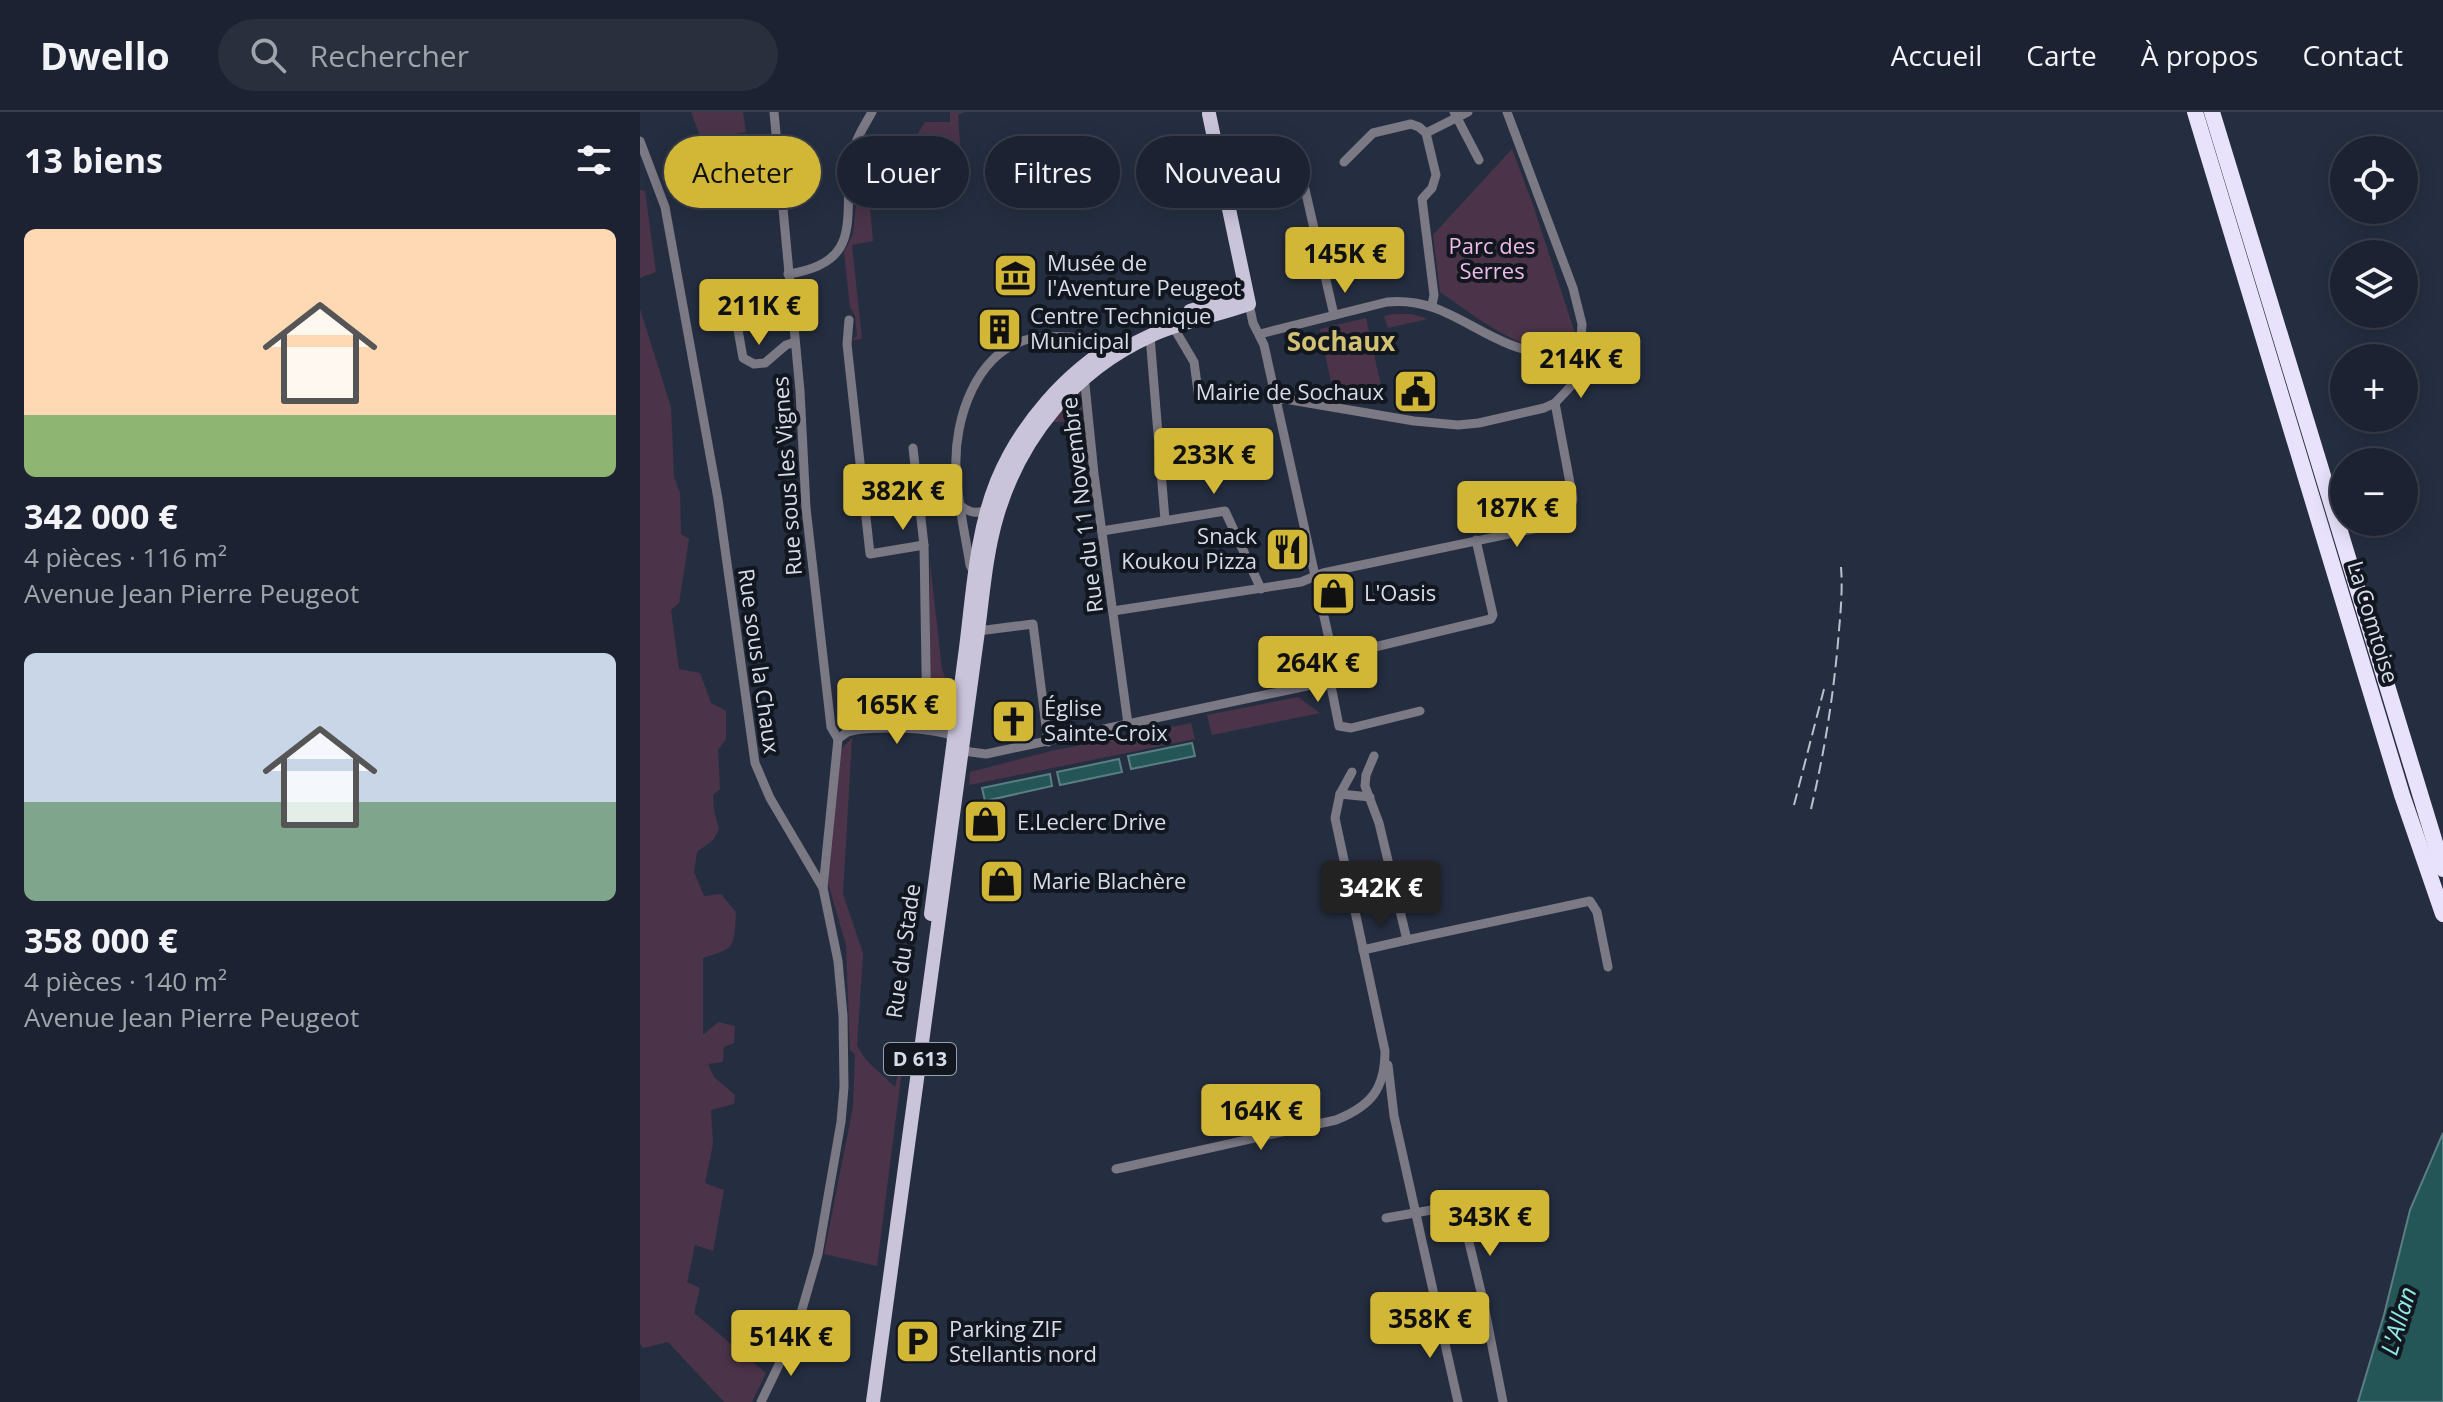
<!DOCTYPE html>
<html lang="fr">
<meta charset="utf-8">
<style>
body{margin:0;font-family:"Open Sans",sans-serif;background:#292f3d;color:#f1f3f6;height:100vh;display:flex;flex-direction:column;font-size:30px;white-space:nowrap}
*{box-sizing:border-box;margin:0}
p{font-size:26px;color:#a0a4ab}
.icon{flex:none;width:44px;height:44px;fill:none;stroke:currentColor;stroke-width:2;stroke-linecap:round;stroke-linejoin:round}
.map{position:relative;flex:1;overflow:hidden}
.sheet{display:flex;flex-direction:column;background:#1c2231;width:640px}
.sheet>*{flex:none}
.banner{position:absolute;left:24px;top:24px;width:760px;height:72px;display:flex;gap:16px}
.fabs{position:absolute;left:1690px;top:24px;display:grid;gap:16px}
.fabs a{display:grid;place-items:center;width:88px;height:88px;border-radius:50%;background:#1c2231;box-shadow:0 4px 20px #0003,0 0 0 2px #3a3f4d;font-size:40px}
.price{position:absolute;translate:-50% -68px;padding:0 18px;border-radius:8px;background:#d2b736;color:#111;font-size:26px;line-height:52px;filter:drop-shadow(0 2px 4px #0008)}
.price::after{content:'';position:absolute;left:50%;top:48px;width:24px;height:18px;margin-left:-12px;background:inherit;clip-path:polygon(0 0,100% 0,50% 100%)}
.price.active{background:#222;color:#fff}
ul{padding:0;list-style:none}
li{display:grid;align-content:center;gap:16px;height:424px;padding:0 24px}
li span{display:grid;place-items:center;height:248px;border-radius:12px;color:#555}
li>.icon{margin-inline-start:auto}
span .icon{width:144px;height:144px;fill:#fffc;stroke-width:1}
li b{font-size:34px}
h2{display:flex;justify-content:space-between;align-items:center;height:96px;padding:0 24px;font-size:34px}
.pill{padding:0 28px;border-radius:36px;background:#1c2231;box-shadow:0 4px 20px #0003,0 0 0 2px #3a3f4d;font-size:28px;line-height:72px}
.pill.active{background:#d2b736;color:#111}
header{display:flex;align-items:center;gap:48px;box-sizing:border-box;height:112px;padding:0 40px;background:#1c2231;border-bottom:2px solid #3a3f4d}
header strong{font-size:38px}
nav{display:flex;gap:44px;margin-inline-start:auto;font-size:28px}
.search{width:560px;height:72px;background:#292f3d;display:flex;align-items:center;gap:20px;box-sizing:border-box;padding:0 28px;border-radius:44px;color:#a0a4ab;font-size:30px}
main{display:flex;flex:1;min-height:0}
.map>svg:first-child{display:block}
</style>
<header>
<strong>Dwello</strong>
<div class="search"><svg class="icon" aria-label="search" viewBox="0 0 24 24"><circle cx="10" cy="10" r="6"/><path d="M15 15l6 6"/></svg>Rechercher</div>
<nav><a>Accueil</a><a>Carte</a><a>À propos</a><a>Contact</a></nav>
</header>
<main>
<section class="sheet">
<h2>13 biens<svg class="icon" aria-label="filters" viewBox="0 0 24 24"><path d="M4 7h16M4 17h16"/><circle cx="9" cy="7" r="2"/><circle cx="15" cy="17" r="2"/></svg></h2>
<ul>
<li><span style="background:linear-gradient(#ffd9b3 75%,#8fb573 0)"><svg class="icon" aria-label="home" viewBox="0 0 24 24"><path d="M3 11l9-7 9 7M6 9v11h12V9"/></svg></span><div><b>342 000 €</b><p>4 pièces · 116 m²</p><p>Avenue Jean Pierre Peugeot</p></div></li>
<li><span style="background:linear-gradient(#c9d6e8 60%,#7fa58c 0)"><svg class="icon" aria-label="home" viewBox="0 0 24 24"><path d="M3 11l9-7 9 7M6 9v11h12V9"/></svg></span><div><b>358 000 €</b><p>4 pièces · 140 m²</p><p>Avenue Jean Pierre Peugeot</p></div></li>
</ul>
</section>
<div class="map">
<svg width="1803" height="1290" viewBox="0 0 1803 1290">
<rect width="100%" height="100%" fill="#252e41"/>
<g fill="#4b3449">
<path d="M51 0H103L106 20 62 29Z"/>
<path d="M310 0H325L318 3 321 46 306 53 309 59 230 97 233 129 212 133 222 227 211 228 217 224 215 204 210 195 204 140 213 122 216 93 263 70 266 41 285 10H310Z"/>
<path d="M872 37 893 93 935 221C912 268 827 198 800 180L793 123Z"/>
<path d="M0 78 5 79 16 160 0 166Z"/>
<path d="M0 197 31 295 34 365 40 381 41 422 49 427 39 491 31 498 39 557 60 561 71 591 86 599V627L78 638 80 677 73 683 74 698 79 717 73 728 57 740 54 760 64 784 81 782 96 800C94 835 96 836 63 846V923L78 910 95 914 94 931 84 935 83 950 68 952 74 965 95 983 94 992 71 998 73 1032 65 1071 84 1078 73 1139 55 1133 47 1170 60 1176 54 1201 126 1261 112 1290H84L28 1230 3 1236 0 1231Z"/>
<path d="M755 202H772L788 207 748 216 744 204Z"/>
<path d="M726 206 745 292 694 285 680 217Z"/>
<path d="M439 279 444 310H410Z"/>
<path d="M290 450 302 558 309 573 315 570 309 600 299 609 293 605 290 595Z"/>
<path d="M658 585 680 601 572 623 567 603Z"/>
<path d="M551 611 555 627 329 673 330 660 411 639Z"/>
<path d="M212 626 203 782 223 841 217 934 226 948 255 975 259 957 262 958 237 1154 184 1142 213 995 215 942 210 938 206 833 188 771 199 646 203 635Z"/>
</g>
<g fill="#245657" stroke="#597e83" stroke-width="2">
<path d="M552 631 555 644 491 657 488 644Z"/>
<path d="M479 647 482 660 420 673 417 660Z"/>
<path d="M410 662 412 674 345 689 342 676Z"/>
<path d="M1803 1021V1290H1718L1744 1203 1770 1098Z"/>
</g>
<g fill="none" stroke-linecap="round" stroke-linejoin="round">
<g stroke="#7b7984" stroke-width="9">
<path d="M134 0 160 279 166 396 191 615 198 627"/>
<path d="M814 0 839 48"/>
<path d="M786 21 828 0"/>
<path d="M0 29 25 95 78 387 115 651 130 686 183 776 198 849 203 904 204 975 201 1010 178 1142 157 1215 121 1290"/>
<path d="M704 50 733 21 771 12 779 15 786 21 796 63 792 76 782 87 794 183 792 193"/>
<path d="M656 54 661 60 694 203"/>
<path d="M148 162C231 150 199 97 213 40 216 25 225 13 232 0"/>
<path d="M609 192 613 211 624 233 693 545V556L689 564 699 614 711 616 780 599"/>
<path d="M95 201 103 246 114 252 125 251 146 233 155 230"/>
<path d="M528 206 554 250 559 287"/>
<path d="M209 208 207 232 230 442 284 433 287 618"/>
<path d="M620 222 747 190C798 185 827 216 871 233 894 242 916 243 940 244"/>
<path d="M510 224 525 408"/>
<path d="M444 263 454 362 488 612"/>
<path d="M636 288 645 287 774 309 818 313 839 311 904 296 915 291 931 274 940 244 942 212 933 176 867 0"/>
<path d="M273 336 284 433"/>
<path d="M321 394C330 401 337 402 348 398"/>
<path d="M462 419 585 399 621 477"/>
<path d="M334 461 330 453C325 421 317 388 316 356 314 307 336 240 389 227 410 223 430 224 450 227L461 246"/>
<path d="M473 499 661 470 683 461 917 412 929 402 933 387 915 291"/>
<path d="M338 519 393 512 408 630"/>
<path d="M693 545 851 507 853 503 836 428"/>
<path d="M198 627C201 625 204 622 208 620 225 613 306 615 317 627"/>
<path d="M323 639 346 642 667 574 682 569 689 564"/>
<path d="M734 644 726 663 725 674 739 711 767 828 950 789 957 800 968 855"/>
<path d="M700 682 730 685"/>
<path d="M183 776 198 627"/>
<path d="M723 838 767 828"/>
<path d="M748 953 754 1004 818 1290"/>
<path d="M476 1057 696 1008C731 994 745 977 745 939L695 706 700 682 712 660"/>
<path d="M746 1106 820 1093 843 1188 863 1290"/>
<path d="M795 1194C819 1189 827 1186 844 1204"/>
</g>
<g stroke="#c9c4da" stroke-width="14">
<path d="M550 199 589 187 605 179"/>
<path d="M291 802C303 713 314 625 326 536 333 481 336 421 357 369 381 311 426 261 479 229"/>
<path d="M233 1290 338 519C343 481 346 441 357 404 380 325 435 258 510 224 542 209 576 204 609 192L569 2"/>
</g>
<g stroke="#e8e2fc" stroke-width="16">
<path d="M1555 0 1762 683 1803 802"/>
<path d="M1572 0 1803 757"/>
</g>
<g stroke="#b9c1ce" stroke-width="2" stroke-dasharray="12 6" stroke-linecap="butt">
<path d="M1154 693 1184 577"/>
<path d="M1171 697C1184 642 1193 587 1198 530 1200 505 1203 481 1201 455"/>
</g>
</g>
<defs>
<symbol id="museum-square" viewBox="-11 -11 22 22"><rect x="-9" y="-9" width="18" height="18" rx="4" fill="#d2b736" stroke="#12161f"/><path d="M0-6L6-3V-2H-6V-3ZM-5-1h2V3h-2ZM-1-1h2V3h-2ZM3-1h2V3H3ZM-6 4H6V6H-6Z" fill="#111"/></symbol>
<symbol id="building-square" viewBox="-11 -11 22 22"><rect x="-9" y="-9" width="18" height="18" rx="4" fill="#d2b736" stroke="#12161f"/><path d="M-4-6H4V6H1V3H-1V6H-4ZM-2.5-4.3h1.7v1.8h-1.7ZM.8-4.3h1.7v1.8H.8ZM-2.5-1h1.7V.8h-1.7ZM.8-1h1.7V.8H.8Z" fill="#111"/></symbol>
<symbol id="civic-square" viewBox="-11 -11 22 22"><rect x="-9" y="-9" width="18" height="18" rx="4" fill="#d2b736" stroke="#12161f"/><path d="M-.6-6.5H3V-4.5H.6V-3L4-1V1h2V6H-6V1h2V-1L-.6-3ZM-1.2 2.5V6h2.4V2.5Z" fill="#111"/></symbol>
<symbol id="restaurant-square" viewBox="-11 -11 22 22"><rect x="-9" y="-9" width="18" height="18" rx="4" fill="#d2b736" stroke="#12161f"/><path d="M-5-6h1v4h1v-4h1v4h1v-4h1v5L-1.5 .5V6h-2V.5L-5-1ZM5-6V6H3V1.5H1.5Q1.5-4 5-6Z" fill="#111"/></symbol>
<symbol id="shop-square" viewBox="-11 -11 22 22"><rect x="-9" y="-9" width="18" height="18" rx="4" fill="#d2b736" stroke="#12161f"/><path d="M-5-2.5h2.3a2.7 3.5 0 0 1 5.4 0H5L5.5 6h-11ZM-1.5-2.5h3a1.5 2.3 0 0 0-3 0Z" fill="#111"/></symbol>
<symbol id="church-square" viewBox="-11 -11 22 22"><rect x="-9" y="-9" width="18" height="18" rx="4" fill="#d2b736" stroke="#12161f"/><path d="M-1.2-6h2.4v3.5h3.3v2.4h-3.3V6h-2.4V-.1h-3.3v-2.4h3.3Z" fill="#111"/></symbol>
<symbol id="parking-square" viewBox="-11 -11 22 22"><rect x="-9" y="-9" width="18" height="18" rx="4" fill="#d2b736" stroke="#12161f"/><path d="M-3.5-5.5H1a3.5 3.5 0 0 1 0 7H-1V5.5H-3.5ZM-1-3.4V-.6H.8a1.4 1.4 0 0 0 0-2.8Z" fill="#111"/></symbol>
</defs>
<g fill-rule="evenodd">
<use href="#museum-square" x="350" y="138" width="51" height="51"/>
<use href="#building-square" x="334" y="192" width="51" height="51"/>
<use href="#civic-square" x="750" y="254" width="51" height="51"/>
<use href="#restaurant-square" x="622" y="412" width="51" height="51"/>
<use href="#shop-square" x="668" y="456" width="51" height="51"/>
<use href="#church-square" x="348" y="584" width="51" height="51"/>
<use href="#shop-square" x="320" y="684" width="51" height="51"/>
<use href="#shop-square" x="336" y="744" width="51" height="51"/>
<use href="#parking-square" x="252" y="1204" width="51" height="51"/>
</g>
<g text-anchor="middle" stroke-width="8" stroke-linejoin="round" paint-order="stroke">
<rect fill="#12161f" stroke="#9ba1ac" stroke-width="2" x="244" y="931" width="72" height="32" rx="6"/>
<g font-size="20" font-weight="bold" fill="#d6dde9">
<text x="280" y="954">D 613</text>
</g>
<g font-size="22" fill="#eebae8" stroke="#12161f">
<text x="852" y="142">Parc des<tspan x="852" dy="25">Serres</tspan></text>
</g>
<g font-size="22" fill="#d6dde9" stroke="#12161f" text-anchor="start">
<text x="407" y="159">Musée de<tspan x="407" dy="25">l'Aventure Peugeot</tspan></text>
<text x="390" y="212">Centre Technique<tspan x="390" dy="25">Municipal</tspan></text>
<text x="744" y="288" text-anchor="end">Mairie de Sochaux</text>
<text x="617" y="432" text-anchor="end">Snack<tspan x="617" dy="25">Koukou Pizza</tspan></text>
<text x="724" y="489">L'Oasis</text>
<text x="404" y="604">Église<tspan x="404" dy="25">Sainte-Croix</tspan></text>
<text x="377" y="718">E.Leclerc Drive</text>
<text x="392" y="777">Marie Blachère</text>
<text x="309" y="1225">Parking ZIF<tspan x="309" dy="25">Stellantis nord</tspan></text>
</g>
<g font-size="22" fill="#d6dde9" stroke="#12161f">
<text transform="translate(147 364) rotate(-94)" y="8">Rue sous les Vignes</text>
<text transform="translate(442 393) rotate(-97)" y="8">Rue du 11 Novembre</text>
<text transform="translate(1733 510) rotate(73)" y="8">La Comtoise</text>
<text transform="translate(119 549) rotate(82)" y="8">Rue sous la Chaux</text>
<text transform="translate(263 839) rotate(-82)" y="8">Rue du Stade</text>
</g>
<g font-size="24" font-style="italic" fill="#90e7e8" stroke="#12161f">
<text transform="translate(1759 1209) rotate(-73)" y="8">L'Allan</text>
</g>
<g font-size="26" font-weight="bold" fill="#d2c173" stroke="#12161f">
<text x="701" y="239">Sochaux</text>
</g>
</g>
</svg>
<div class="fabs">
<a><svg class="icon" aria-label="locate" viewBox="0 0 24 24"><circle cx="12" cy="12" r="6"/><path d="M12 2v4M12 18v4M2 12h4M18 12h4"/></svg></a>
<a><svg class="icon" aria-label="layers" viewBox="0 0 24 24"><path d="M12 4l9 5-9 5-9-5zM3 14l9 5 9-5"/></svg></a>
<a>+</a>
<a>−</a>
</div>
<b class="price" style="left:705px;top:183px">145K €</b>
<b class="price" style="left:119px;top:235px">211K €</b>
<b class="price" style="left:941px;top:288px">214K €</b>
<b class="price" style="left:574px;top:384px">233K €</b>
<b class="price" style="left:263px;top:420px">382K €</b>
<b class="price" style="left:877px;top:437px">187K €</b>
<b class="price" style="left:678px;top:592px">264K €</b>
<b class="price" style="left:257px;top:634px">165K €</b>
<b class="price active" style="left:741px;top:817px">342K €</b>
<b class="price" style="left:621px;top:1040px">164K €</b>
<b class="price" style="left:850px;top:1146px">343K €</b>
<b class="price" style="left:790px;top:1248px">358K €</b>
<b class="price" style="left:151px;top:1266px">514K €</b>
<div class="banner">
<a class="pill active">Acheter</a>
<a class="pill">Louer</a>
<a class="pill">Filtres</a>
<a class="pill">Nouveau</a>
</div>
</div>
</main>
